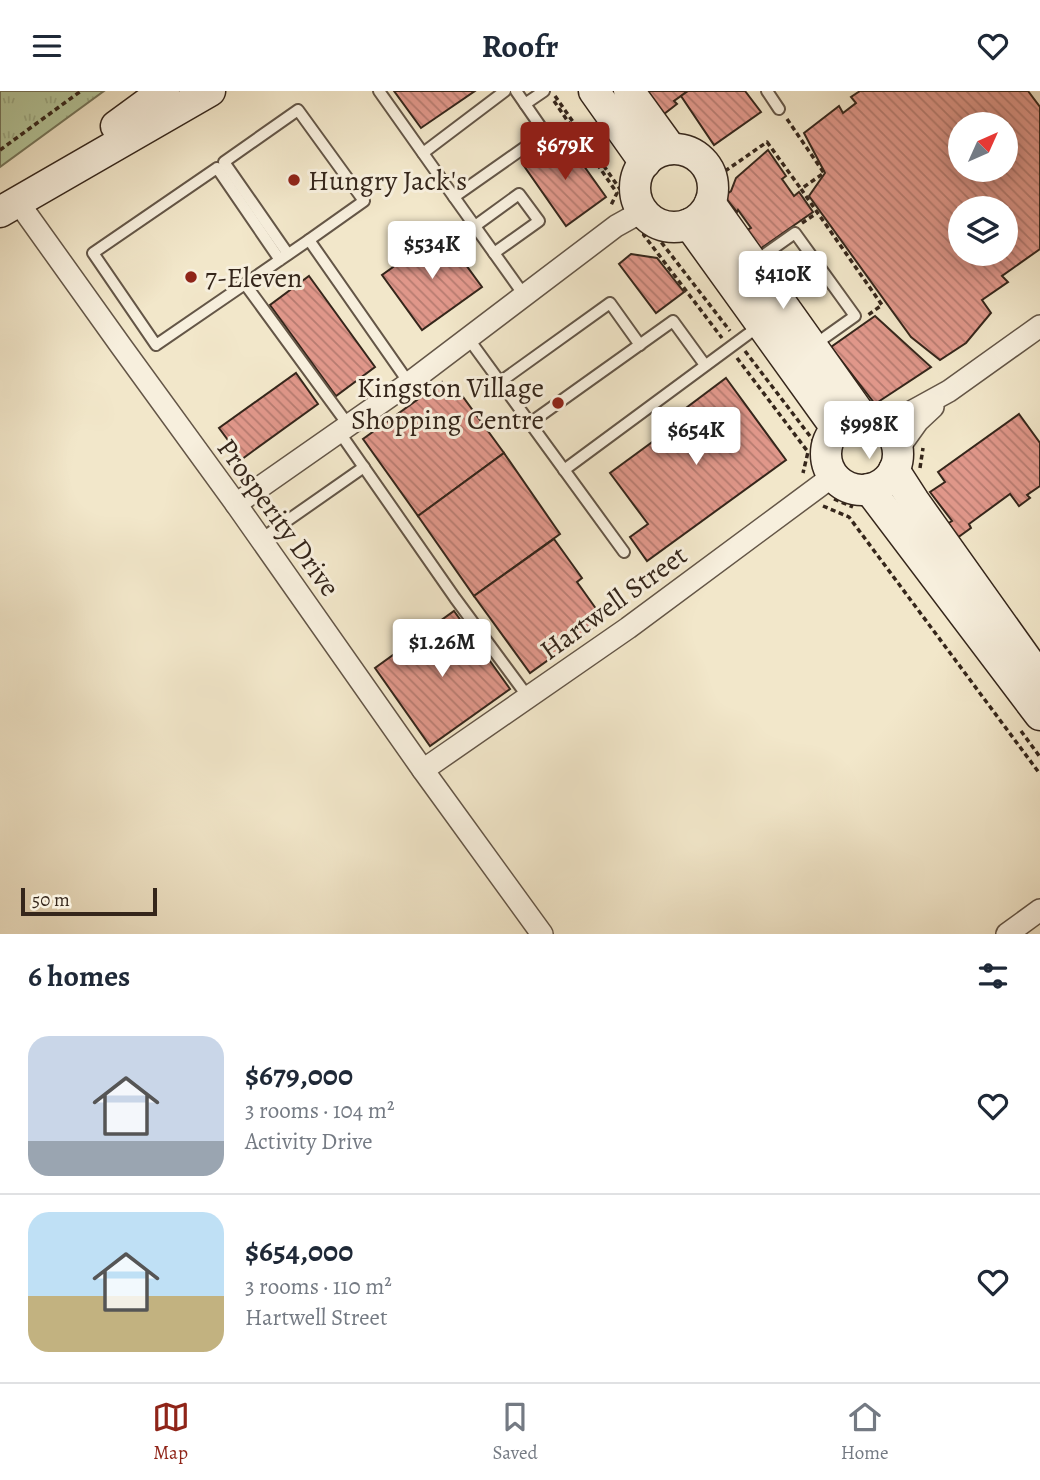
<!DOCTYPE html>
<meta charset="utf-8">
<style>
body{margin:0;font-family:Alegreya,serif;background:#f6f6f7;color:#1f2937;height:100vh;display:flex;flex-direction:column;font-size:26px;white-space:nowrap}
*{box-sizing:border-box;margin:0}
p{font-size:23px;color:#747a83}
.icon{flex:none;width:38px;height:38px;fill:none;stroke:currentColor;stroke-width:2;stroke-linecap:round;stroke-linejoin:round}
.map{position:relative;height:843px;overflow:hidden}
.sheet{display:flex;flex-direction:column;background:#fff;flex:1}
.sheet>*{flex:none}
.needle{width:46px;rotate:45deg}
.controls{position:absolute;left:948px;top:21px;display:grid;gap:14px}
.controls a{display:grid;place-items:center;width:70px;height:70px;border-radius:50%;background:#fff;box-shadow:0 4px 18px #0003;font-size:35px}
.scale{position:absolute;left:21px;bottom:18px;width:136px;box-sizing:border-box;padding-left:7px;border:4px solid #35261b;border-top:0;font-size:19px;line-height:24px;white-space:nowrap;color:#35261b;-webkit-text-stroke:5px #f7efdd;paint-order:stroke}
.price{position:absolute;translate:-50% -60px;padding:0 16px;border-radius:7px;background:#fff;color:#222;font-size:23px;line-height:46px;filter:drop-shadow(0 2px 4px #0008)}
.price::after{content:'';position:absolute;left:50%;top:42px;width:21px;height:16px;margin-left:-10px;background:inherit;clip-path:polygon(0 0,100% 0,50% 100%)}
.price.on{background:#8f2418;color:#fff}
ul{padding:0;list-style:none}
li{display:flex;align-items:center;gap:21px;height:175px;padding:0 28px}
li+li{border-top:2px solid #e0e1e3}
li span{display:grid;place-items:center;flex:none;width:196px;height:140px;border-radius:21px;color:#555}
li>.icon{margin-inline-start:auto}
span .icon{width:84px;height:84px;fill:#fffc;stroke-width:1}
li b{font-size:30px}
h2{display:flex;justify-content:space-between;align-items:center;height:84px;padding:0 28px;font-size:30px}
header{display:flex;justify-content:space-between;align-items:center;height:91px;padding:0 28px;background:#fff;font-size:32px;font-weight:700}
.menu{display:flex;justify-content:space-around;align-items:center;height:98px;border-top:2px solid #e0e1e3;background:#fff;font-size:19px;color:#747a83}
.menu a{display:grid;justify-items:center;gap:4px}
.menu .on{color:#8f2418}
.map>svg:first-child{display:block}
</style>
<header><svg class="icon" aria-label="menu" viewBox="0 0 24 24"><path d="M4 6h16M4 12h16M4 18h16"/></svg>Roofr<svg class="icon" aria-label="heart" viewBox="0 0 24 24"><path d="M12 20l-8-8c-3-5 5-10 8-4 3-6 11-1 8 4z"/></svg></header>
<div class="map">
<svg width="1040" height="843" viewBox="0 0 1040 843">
<defs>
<pattern id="grass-tufts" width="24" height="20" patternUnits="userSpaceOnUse" patternTransform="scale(1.75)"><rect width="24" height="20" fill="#b5c79b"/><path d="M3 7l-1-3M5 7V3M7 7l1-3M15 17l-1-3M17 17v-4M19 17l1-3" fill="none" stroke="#9cab85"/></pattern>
<pattern id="building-back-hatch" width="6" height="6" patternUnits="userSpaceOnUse" patternTransform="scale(1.75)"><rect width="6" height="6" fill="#e0978a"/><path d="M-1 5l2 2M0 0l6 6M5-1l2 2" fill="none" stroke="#b67b70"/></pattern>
</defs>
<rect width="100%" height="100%" fill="#f2e7ca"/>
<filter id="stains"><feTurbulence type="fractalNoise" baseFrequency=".00286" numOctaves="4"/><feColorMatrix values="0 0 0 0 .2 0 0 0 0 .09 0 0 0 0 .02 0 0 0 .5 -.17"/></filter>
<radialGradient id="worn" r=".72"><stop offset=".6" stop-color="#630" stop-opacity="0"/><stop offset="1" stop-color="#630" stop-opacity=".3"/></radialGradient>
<path fill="url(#grass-tufts)" stroke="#75765b" stroke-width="2" d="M0 0H104L0 76Z"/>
<g fill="url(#building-back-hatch)" stroke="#35261b" stroke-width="2" fill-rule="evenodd">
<path d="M394 0H475L421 37Z"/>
<path d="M647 0H688L674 10 677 13 664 23Z"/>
<path d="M688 0H745L761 21 714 54 681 5Z"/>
<path d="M860 0H1028L1040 16V158L1002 185 1008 191 982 209 991 222 966 252 940 269 911 246 809 105 825 82 804 42 839 15 843 22 856 12 851 6ZM961 33H1006V79H961ZM961 117H1006V163H961Z"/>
<path d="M564 47 606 106 566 135 524 75Z"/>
<path d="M768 59 786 85 782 88 794 105 799 101 813 121 760 158 747 139 751 137 738 119 737 121 724 105 731 100 736 87Z"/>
<path d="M442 141 482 196 422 239 382 184Z"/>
<path d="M631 163 657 167 684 201 656 222 619 173Z"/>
<path d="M309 185 375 276 336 305 270 214Z"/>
<path d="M875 225 931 276 875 313 831 256Z"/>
<path d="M296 282 318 313 242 368 219 337Z"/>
<path d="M726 287 786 369 647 470 630 446 648 433 610 382 674 335 670 329Z"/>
<path d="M442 291 449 300 455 295 504 362 418 425 363 348Z"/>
<path d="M1019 323 1040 352V395L1027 404 1030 407 1019 415 1010 403 969 433 971 437 957 447 947 433 952 430 930 401 945 391 938 381Z"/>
<path d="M504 362 560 443 474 505 418 425Z"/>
<path d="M554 448 582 487 577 491 604 529 530 582 474 505Z"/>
<path d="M454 520 510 598 430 655 375 577Z"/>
</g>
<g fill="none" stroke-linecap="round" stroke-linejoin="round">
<defs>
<g id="lane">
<path d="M379 0 454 106 545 42 516 0"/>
<path d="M767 0 779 18"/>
<path d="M525 13 544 0"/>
<path d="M423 62 505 0"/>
<path d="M454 106 524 204"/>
<path d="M475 135 519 103 539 130 494 162"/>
<path d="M288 163 224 71 298 19 364 110 309 149 409 292"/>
<path d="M753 168 764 164 795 142 855 225 824 247 817 256"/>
<path d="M280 169 217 77 93 162 156 254 309 149"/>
<path d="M245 193 349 335"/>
<path d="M468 247 624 461"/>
<path d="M500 291 610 212 640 254"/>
<path d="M530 332 673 230 705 274"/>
<path d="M340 342 455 507 528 606"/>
<path d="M564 379 759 235"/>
<path d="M261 448 364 376"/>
</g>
<g id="street">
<path d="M18 111 121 255 236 413 423 679 542 843"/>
<path d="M881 333 909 322 949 300 1040 235"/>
<path d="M898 358 918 330 933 316"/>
<path d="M236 413 409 292 616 135 643 120"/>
<path d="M423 679 628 537 833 385"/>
<path d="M1007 843 1040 819"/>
</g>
<g id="secondary">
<path d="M594 0 645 72"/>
<path d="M629 0 671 58"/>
<path d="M116 35 164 0"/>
<circle cx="674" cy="97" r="39"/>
<path d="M710 112 863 327"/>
<path d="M0 121 210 0"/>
<path d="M689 133 836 337"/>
<circle cx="862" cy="363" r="36"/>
<path d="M894 379 914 410 1040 587"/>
<path d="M869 398 1040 624"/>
</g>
</defs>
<use href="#lane" stroke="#645647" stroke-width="14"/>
<use href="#street" stroke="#645647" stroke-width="24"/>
<use href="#secondary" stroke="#35261b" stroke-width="33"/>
<g stroke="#35261b" stroke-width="3.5" stroke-dasharray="5 3.5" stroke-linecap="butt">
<path d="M555 5 622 101 625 109"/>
<path d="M554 10 617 102 611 114"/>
<path d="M787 28 824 82 801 98 882 214 868 224"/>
<path d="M692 54C705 61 718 76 718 92"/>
<path d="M0 59 81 0"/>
<path d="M718 85 767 51 801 98"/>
<path d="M802 132 817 122"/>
<path d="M651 138 730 240"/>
<path d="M642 143H643L722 247"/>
<path d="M745 260 816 353 813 375"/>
<path d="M737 267 808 361 803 382"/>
<path d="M920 377 923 357"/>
<path d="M834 408 853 416"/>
<path d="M823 415 849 426 1040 683"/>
<path d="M1021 640 1040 666"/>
</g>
<use href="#lane" stroke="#f7efdd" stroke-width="10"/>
<use href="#street" stroke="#f7efdd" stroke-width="21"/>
<use href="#secondary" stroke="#f7efdd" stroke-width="30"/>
</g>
<g fill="#8f2418" stroke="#f7efdd" stroke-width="2.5">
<circle cx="294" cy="89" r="7"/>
<circle cx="191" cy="186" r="7"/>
<circle cx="558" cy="312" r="7"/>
</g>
<g text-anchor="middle" stroke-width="6" stroke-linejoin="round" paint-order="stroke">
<g font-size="28" fill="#35261b" stroke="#f7efdd" text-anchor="start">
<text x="308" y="99">Hungry Jack's</text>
<text x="205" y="196">7-Eleven</text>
<text x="544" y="306" text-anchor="end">Kingston Village<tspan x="544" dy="32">Shopping Centre</tspan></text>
</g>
<g font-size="28" fill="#35261b" stroke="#f7efdd">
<text transform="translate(279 426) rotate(54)" y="10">Prosperity Drive</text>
<text transform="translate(613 511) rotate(-36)" y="10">Hartwell Street</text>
</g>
</g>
<rect width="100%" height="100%" filter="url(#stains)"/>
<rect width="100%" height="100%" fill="url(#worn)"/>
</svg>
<div class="controls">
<a><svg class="needle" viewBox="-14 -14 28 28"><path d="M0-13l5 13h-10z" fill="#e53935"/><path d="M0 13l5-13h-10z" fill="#747a83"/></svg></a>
<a><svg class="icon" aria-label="layers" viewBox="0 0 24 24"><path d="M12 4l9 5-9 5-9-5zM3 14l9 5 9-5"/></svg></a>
</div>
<div class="scale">50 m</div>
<b class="price on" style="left:565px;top:91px">$679K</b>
<b class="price" style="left:432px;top:190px">$534K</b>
<b class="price" style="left:783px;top:220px">$410K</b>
<b class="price" style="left:869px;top:370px">$998K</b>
<b class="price" style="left:696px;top:376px">$654K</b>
<b class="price" style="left:442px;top:588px">$1.26M</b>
</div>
<section class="sheet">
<h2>6 homes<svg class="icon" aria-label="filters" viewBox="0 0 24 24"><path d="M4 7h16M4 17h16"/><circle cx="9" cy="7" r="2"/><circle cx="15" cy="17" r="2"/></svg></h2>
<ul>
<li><span style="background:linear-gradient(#c9d6e8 75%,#9aa5b1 0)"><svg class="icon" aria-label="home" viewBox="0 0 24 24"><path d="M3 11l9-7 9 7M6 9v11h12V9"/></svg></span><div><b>$679,000</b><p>3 rooms · 104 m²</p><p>Activity Drive</p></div><svg class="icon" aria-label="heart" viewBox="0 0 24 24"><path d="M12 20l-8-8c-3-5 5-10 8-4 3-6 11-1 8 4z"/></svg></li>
<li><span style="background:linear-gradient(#bfe0f5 60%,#c2b280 0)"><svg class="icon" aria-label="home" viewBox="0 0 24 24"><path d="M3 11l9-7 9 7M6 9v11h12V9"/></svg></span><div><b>$654,000</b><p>3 rooms · 110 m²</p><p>Hartwell Street</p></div><svg class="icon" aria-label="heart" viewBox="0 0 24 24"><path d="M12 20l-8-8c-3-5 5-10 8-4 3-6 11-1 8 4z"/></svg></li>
</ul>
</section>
<nav class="menu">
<a class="on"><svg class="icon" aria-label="map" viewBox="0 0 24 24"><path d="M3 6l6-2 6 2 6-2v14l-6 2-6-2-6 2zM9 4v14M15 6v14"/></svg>Map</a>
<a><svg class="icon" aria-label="saved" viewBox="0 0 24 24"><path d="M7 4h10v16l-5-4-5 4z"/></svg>Saved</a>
<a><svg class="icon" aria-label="home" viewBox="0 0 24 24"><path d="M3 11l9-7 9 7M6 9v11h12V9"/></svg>Home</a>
</nav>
